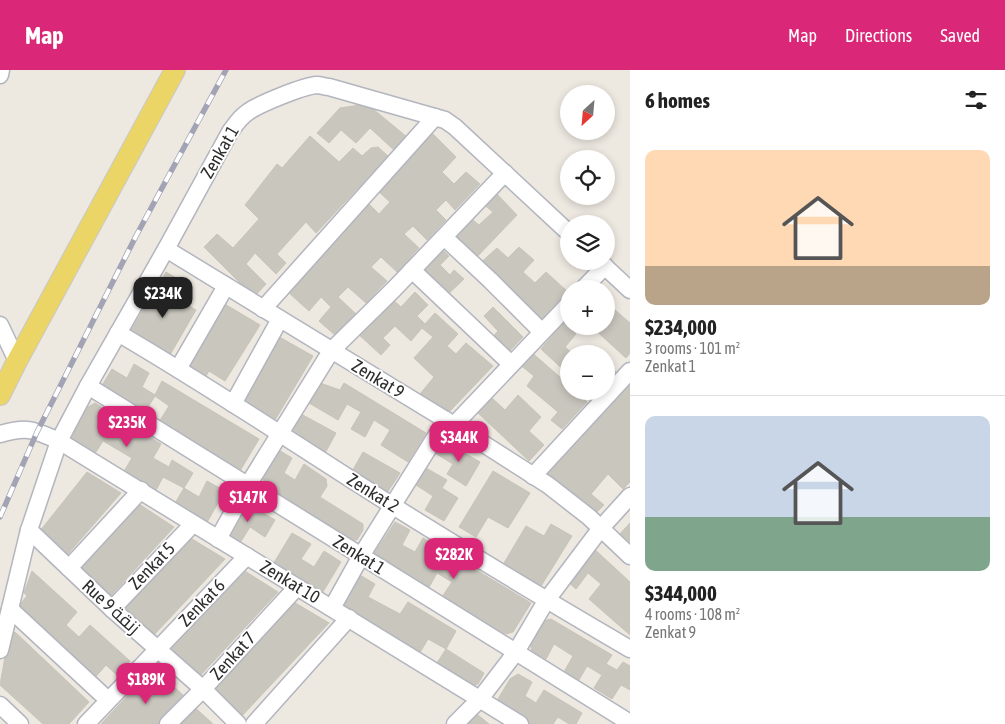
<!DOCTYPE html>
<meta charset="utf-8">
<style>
body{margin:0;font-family:"Asap Condensed",Cairo,sans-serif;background:#f2f2f2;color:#222;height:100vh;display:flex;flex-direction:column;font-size:19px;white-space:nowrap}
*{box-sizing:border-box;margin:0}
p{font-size:16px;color:#767676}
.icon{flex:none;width:28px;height:28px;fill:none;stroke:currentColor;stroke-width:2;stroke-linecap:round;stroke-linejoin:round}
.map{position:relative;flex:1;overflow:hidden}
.side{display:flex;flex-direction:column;background:#fff;width:375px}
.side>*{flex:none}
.needle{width:32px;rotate:206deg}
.controls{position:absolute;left:560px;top:15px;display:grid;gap:10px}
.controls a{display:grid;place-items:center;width:55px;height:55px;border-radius:50%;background:#fff;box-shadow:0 2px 8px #0003;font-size:25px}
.price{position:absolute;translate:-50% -42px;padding:0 11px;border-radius:10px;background:#db2777;color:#fff;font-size:16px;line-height:32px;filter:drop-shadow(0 1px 2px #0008)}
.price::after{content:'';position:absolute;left:50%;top:30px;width:15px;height:11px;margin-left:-8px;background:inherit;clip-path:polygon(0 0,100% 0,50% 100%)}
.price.on{background:#222;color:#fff}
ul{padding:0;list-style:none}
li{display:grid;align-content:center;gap:10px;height:265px;padding:0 15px}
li+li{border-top:1px solid #e0e0e0}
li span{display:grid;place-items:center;height:155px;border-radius:10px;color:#555}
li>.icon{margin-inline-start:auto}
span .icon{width:90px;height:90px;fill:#fffc;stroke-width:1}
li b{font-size:21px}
h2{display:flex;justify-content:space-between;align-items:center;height:60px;padding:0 15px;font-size:21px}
header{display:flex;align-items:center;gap:30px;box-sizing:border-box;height:70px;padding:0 25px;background:#db2777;color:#fff}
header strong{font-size:24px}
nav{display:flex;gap:28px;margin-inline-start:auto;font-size:18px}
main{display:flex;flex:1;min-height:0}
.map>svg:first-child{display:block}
</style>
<header>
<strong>Map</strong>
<nav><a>Map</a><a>Directions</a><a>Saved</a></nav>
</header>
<main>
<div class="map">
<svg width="630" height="654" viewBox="0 0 630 654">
<rect width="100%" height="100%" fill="#ede8e0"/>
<g fill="#c9c6be" stroke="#c9c4b9">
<path d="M367 34 407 67 394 80 370 58 356 73 341 60 329 73 317 63 340 38Z"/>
<path d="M431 62 456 87 442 102 454 114 466 102 480 114 455 140 446 130 436 140 446 150 427 170 413 156 404 164 419 178 397 202 381 187 371 197 387 211 366 233 348 217 338 227 356 244 336 266 319 251 331 237 321 227 309 241 288 222 368 133 379 144 390 132 378 121Z"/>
<path d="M310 66 339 92 353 78 362 86 371 78 378 77 388 86 316 163 306 152 277 184 286 193 276 204 255 183 246 194 266 214 254 227 204 177 217 164 233 178 259 149 245 135 277 94 282 98Z"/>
<path d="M494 121 517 145 474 190 448 166 468 146 479 155 493 142 482 133Z"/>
<path d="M438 176 449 186 440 195 450 205 454 200 464 209 445 227 416 200Z"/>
<path d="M519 177 534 190 523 202 535 213 546 202 568 222 538 253 478 195 497 178 508 188Z"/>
<path d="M166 202 186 214 177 229 196 240 167 290 127 267Z"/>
<path d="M415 222 428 235 417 246 425 254 435 243 458 264 447 276 456 284 466 273 493 296 450 341H439L420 324 434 307 414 288 433 267 422 258 411 271 395 256 383 268 390 275 381 285 357 263 391 228 401 237Z"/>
<path d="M606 232 630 253V283L626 288 591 256H606Z"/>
<path d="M223 233 260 255 225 311 209 301 203 311 185 301Z"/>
<path d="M493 237 523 267 505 286 489 271 498 261 484 246Z"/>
<path d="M564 252 576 264 565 277 573 284H569V305L541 279Z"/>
<path d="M274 264 313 286 272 355 236 333Z"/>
<path d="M530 281 569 315V321H575L587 332 562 359 551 350 558 342 527 316 534 306 519 294Z"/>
<path d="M134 294 149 303 142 317 155 325 162 311 259 369 240 401 159 352 169 336 155 326 145 342 101 317 112 299 127 308Z"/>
<path d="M606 294 616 302 606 313Z"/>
<path d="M630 309V412L623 419 608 404 591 424 604 435 592 447 541 403Z"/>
<path d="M320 313 340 320 344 313 426 363 408 392 381 375 390 360 374 350 365 367 351 359 361 342 347 334 338 350 309 333Z"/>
<path d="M588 321H599L594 327Z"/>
<path d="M518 325 541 347 529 361 544 375 529 391 477 342 491 327 505 340Z"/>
<path d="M95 333 161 374 153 388 169 397 172 390 193 403 184 418 163 407 155 422 123 403 132 388 103 371 94 385 74 372 71 365 88 337Z"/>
<path d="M301 344 336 363 324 385 289 366Z"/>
<path d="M449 374 480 392 466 416 447 404 453 394 435 383 439 377Z"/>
<path d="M277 379 292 388 284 403 295 410 304 394 326 409 327 416 320 427 363 454V460L357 470H349L264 416 263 401Z"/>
<path d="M363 382 400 403 385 426 350 405Z"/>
<path d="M426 398 447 410 442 418 458 428 444 451 425 440 433 426 416 415Z"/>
<path d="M493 401 530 423 508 458 488 447 476 467 459 457Z"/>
<path d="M87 402 121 423 67 485 40 461Z"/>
<path d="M207 411 225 421 206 454 174 435 184 418 199 427Z"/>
<path d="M243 431 275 450 265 467 250 457 240 473 224 464Z"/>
<path d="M136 432 174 457 107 530 76 500Z"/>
<path d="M395 452 410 460 402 475 415 482 423 468 531 533 513 562 506 564 442 527 452 512 437 503 428 519 373 485Z"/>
<path d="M630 453V478L616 468Z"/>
<path d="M551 454 572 466 538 521 501 498 526 456 544 466Z"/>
<path d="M292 463 311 474 301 489 314 497 324 481 341 492 321 525 272 496Z"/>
<path d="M187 466 225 489 152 567 120 538Z"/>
<path d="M591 476 630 512V565L589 529 601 514 588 503 576 519 567 511Z"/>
<path d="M240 498 278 522 197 609 163 579Z"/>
<path d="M32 501 77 542 66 555 79 567 90 555 130 591 118 606 106 595 91 612 15 540 27 526 24 523Z"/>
<path d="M358 504 375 514 368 527 400 544 408 532 456 561 446 579 428 569 418 586 338 537Z"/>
<path d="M292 531 329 553 240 648 210 619Z"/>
<path d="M551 549 612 585 606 594 617 600 623 592 630 596V620L621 615 612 629 594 618 602 605 587 596 579 610 564 602 573 586 554 574 546 589 532 581 530 573 543 551Z"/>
<path d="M15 562 89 632 69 654H43L0 615 8 570Z"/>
<path d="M446 579 484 603 478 614 470 617 435 596Z"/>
<path d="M518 604 532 612 525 626 536 633 544 620 582 643 576 654H569L558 647 553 654H528L495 634 510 609Z"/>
<path d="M145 607 159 620 167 610 185 627 160 654H101Z"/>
<path d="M191 634 213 654H173Z"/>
<path d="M468 645H478L489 654H460Z"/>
</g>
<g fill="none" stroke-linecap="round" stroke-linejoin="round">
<defs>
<g id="minor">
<path d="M0 5 1 0"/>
<path d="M444 167 490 210 542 262"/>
<path d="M166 179 454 355 548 415 589 447 630 486"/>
<path d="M599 191 630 220"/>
<path d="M412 200 511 294"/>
<path d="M583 219 605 196"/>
<path d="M263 239 435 47"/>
<path d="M0 255 17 291"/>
<path d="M118 263C197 309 274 360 352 410 443 468 536 524 630 579"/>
<path d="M178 299 226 216"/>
<path d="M88 316 630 653"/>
<path d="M233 334 280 249"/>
<path d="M454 355 569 234"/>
<path d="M0 364C28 356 34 360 59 371L520 654"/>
<path d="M533 406 630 301"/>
<path d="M29 460 112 539 203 619 238 654"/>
<path d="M218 469 248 415 331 281 394 219 505 103"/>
<path d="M69 498 141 420"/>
<path d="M332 538 361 486 446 350"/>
<path d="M10 539 108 630"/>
<path d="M112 539 193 454"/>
<path d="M0 580 29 460 59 371 88 316 166 179 230 62C235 55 240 47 248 42 259 34 303 16 317 15 321 15 325 17 329 17L445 50 455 57 569 163"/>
<path d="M0 635 20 654"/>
<path d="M86 654 247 486"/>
<path d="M168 654 203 619 297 517"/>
<path d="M254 654 349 548"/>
<path d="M455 654 480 629 516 582 546 531 601 458 630 426"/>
</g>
<path id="major" d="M0 325 17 291 175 0"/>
</defs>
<use href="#minor" stroke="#b3b5bf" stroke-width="19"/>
<use href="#major" stroke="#c8c8c8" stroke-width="22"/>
<use href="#minor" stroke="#fff" stroke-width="16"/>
<use href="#major" stroke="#ecd567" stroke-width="20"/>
<defs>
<path id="rail" d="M0 447 37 362 136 166 226 0"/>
</defs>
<use href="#rail" stroke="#a2a4b6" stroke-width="5.5"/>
<use href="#rail" stroke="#fff" stroke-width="4" stroke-dasharray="11" stroke-linecap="butt"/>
</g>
<g text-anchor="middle" stroke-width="4" stroke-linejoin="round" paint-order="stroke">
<g font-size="18" fill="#2d2d2d" stroke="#fff">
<text transform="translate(220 82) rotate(-60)" y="6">Zenkat 1</text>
<text transform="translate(378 309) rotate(31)" y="6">Zenkat 9</text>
<text transform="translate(373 423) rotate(32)" y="6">Zenkat 2</text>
<text transform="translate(359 485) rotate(32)" y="6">Zenkat 1</text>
<text transform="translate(152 496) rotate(-46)" y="6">Zenkat 5</text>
<text transform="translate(290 512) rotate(31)" y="6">Zenkat 10</text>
<text transform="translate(202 533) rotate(-46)" y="6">Zenkat 6</text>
<text transform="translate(111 537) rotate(42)" y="6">Rue 9 زنقة</text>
<text transform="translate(233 586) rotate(-48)" y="6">Zenkat 7</text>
</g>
</g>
</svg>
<div class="controls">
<a><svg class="needle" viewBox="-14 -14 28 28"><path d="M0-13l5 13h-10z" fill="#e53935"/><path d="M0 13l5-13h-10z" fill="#767676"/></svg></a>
<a><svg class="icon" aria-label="locate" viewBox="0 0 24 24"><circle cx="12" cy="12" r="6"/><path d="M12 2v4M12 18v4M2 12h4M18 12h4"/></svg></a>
<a><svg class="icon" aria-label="layers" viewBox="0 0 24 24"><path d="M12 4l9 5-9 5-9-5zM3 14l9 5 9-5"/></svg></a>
<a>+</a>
<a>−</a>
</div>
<b class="price on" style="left:163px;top:249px">$234K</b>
<b class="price" style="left:127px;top:378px">$235K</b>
<b class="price" style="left:459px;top:393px">$344K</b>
<b class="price" style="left:248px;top:453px">$147K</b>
<b class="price" style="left:454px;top:510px">$282K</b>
<b class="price" style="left:146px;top:635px">$189K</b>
</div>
<section class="side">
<h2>6 homes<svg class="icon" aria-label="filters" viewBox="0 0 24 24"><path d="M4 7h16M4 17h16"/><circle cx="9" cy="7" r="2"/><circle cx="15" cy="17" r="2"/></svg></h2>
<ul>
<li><span style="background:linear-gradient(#ffd9b3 75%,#b9a48a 0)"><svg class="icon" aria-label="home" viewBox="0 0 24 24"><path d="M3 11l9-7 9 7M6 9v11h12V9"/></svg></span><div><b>$234,000</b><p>3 rooms · 101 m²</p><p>Zenkat 1</p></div></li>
<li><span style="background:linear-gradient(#c9d6e8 65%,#7fa58c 0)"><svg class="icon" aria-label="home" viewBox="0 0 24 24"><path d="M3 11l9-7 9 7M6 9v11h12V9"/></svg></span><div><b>$344,000</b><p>4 rooms · 108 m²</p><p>Zenkat 9</p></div></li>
</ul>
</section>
</main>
